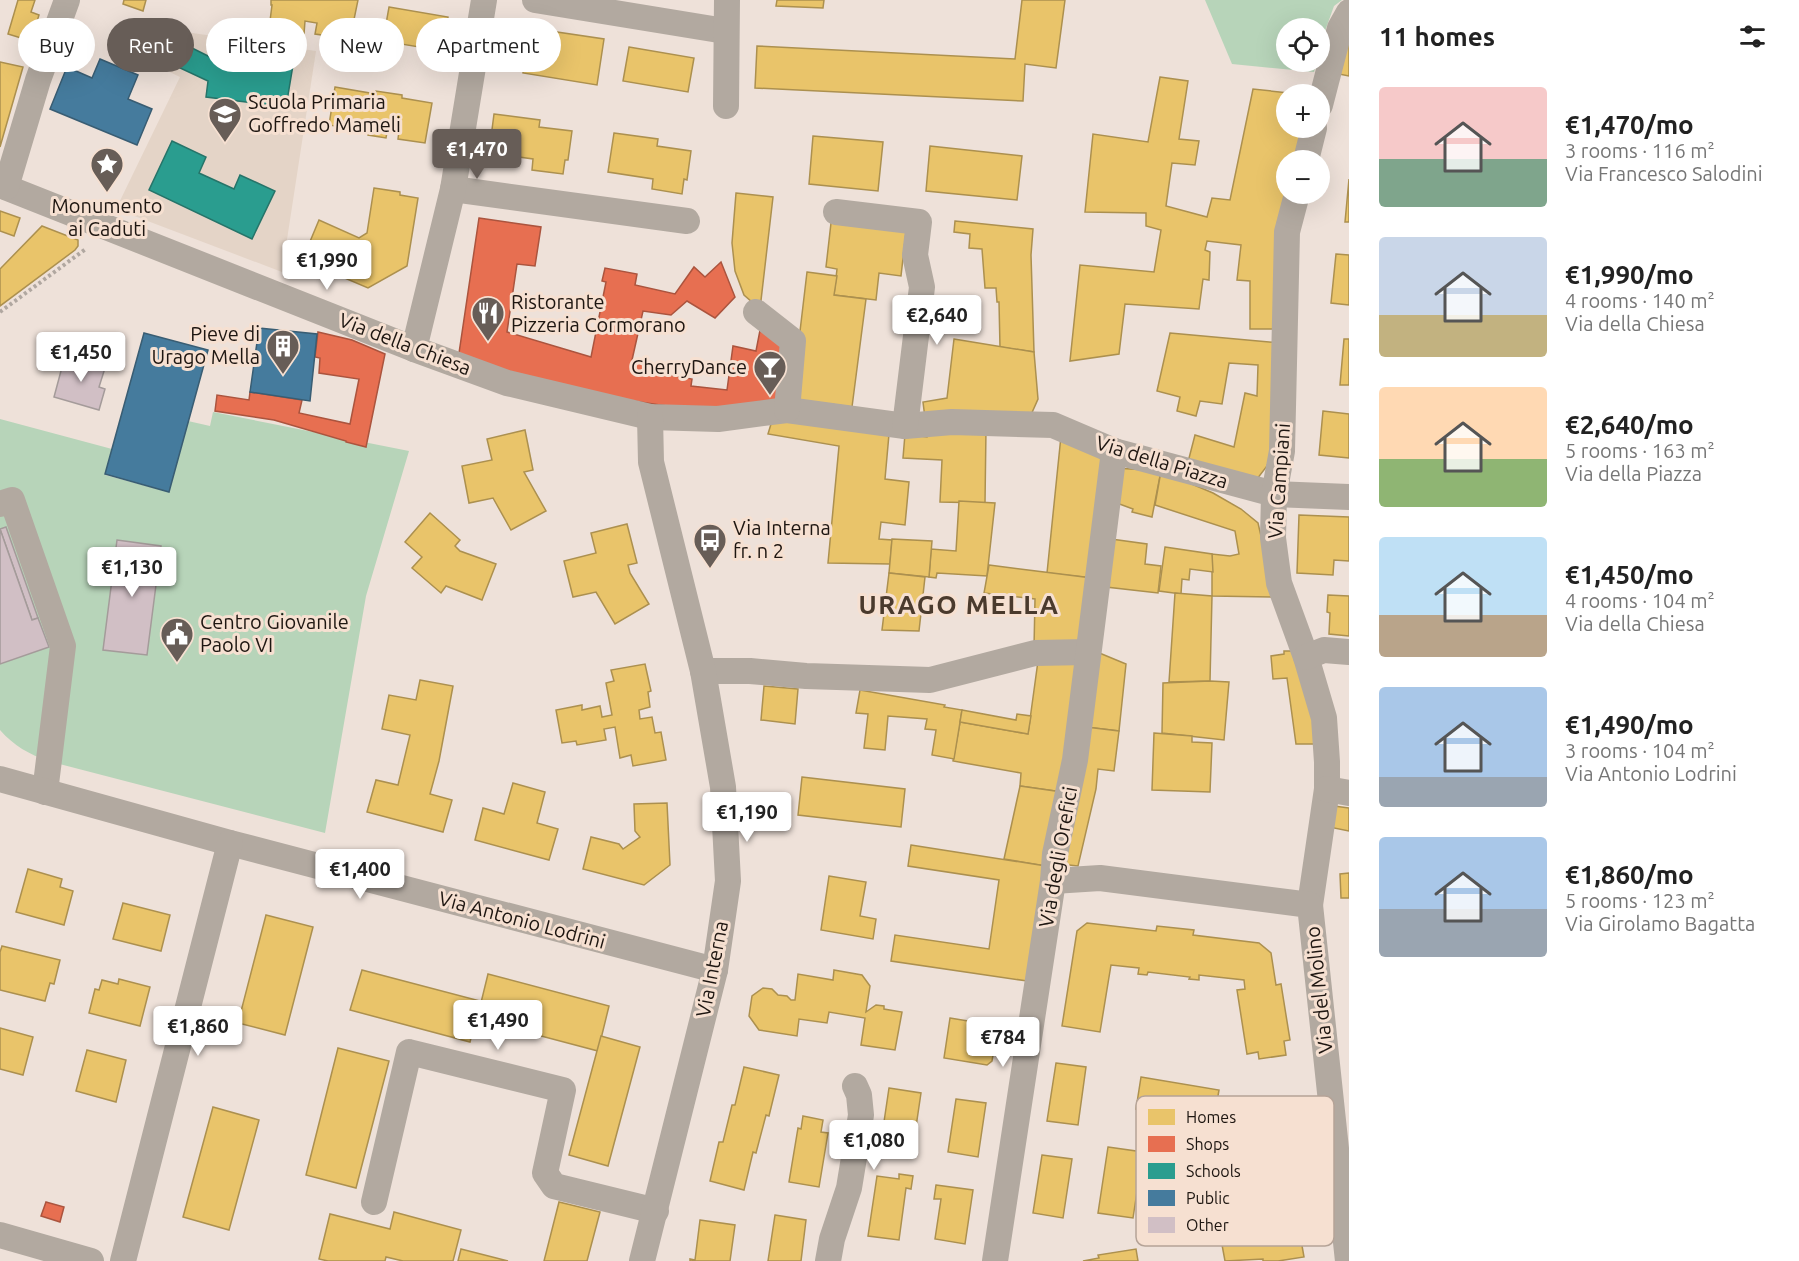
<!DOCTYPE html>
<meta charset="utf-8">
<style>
body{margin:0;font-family:Ubuntu,sans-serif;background:#f2f2f2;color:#222;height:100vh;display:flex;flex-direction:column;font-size:22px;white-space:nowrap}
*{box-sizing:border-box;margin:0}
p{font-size:20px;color:#767676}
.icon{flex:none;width:33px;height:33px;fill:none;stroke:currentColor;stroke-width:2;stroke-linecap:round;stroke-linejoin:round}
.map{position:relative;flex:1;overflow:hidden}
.details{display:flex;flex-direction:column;background:#fff;width:450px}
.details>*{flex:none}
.top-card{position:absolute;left:18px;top:18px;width:570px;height:54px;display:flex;gap:12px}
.tools{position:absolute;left:1276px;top:18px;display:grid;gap:12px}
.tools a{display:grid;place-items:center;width:54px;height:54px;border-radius:50%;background:#fff;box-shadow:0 6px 24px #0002;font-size:30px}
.price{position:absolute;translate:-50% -51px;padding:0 14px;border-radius:6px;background:#fff;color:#222;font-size:20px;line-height:39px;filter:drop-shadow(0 2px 3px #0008)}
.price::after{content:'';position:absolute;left:50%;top:36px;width:18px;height:14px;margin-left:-9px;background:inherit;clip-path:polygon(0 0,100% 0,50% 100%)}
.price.selected{background:#675d57;color:#fff}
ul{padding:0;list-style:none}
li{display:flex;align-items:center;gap:18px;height:150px;padding:0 30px}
li span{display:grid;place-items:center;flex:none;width:168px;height:120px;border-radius:6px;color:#555}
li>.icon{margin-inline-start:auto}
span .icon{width:72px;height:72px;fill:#fffc;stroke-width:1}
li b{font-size:26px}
h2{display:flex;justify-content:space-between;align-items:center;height:72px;padding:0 30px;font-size:26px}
.chip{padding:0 21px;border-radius:27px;background:#fff;box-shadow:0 6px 24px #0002;font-size:21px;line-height:54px}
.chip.selected{background:#675d57;color:#fff}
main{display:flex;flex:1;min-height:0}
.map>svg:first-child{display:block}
</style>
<main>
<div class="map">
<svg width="1349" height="1261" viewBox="0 0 1349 1261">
<rect width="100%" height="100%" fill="#eee1d9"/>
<path fill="#e4d4c7" d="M172 30 316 51 282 272 116 209 180 77 157 66Z"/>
<g fill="#b7d4b9">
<path d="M1205 0H1342L1334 6 1320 45V28H1287V62H1317L1314 72 1232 64Z"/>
<path d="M213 412 409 451 366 596 325 833 48 761C29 754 14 746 0 730V419L112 449 105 475 169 492 188 421 210 426Z"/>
</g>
<g fill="#e9c46a" stroke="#ac904f" stroke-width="1.5">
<path d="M18 0H35L31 12 39 15 31 41 8 34Z"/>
<path d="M124 0H146L143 11 123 4Z"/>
<path d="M271 0H358L350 39 315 34 317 23 305 21 304 34 269 29 272 5H271Z"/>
<path d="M777 0H824L823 8 776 6Z"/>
<path d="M1022 0H1065L1056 68 1025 64 1023 101 755 88 757 46 1015 59Z"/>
<path d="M389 7 448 17 443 51 383 41Z"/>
<path d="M530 28 604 39 597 85 523 73Z"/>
<path d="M1349 35V76L1334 73Z"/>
<path d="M629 47 694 58 688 92 623 81Z"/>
<path d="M0 62 23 67 0 147Z"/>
<path d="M1160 77 1188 81 1179 139 1199 141 1195 165 1172 163 1166 206 1207 217 1212 198 1230 200 1253 89 1298 94H1287V128H1309L1298 160H1287V187L1277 329H1250V281L1237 280 1241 245 1207 241 1205 250 1210 252 1209 280 1203 279 1199 309 1125 304 1119 354 1070 361 1080 265 1154 272 1161 230 1146 226V213L1085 212 1093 134 1148 142Z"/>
<path d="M335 87 376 94V91L402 95V98L432 103 425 143 398 139 400 123 389 121 386 138 368 135V132L329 125Z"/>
<path d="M494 114 540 120 539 127 572 131 568 160H565L563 174 532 170 533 159 489 153Z"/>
<path d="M614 133 658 139 657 146 691 151 687 180 684 179 682 194 652 189 653 179 608 172Z"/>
<path d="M813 136 883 142 878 191 809 184Z"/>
<path d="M930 146 1022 156 1017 200 926 191Z"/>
<path d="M1349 179V222H1345Z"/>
<path d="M374 188 400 192V195L418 198 407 266 368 288 305 261 312 246 309 244 319 220 359 238 367 233Z"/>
<path d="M736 193 773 197 760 309 744 295 735 271 732 243Z"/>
<path d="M0 211 20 218 14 236 0 231Z"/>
<path d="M955 221 1033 229 1031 255 1034 352 1000 347 999 302H997L996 288H985L982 249 969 248 970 234 954 232Z"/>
<path d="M831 223 906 232 901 276 879 273 876 300 834 295 837 269 826 267Z"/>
<path d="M42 226 78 240V246L75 250 0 306V269Z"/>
<path d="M1336 254 1349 255V305L1331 303Z"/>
<path d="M807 272 837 276 834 295 866 299 852 407 792 399Z"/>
<path d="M1170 333 1280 343 1273 450 1267 466 1254 483 1188 462 1195 435 1234 447 1245 393 1257 396 1258 365 1229 363 1222 404 1200 401 1196 416 1177 411 1180 397 1157 391Z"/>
<path d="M954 339 1034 352 1038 399 1030 417 925 418 923 402 947 398Z"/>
<path d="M1344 339H1349V385H1340Z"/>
<path d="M270 377 284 378 282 393 269 392Z"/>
<path d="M1323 411 1349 414V458L1319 455Z"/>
<path d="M788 415 889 434 885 479 909 482 905 525 881 522 879 539 892 540 890 564 828 563 839 446 768 434 771 424Z"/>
<path d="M986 429 985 503 940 502 942 460 903 458 905 434 927 437 928 432Z"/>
<path d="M525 430 533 470 524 472 546 511 511 530 493 498 469 503 462 466 492 460 487 439Z"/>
<path d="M1061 436 1104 455 1092 578 1047 573Z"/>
<path d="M1116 468 1161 471 1152 517 1132 512 1133 509 1114 502Z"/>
<path d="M1161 471 1213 493 1241 509 1258 523 1275 597 1212 596V554L1230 556 1239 554 1235 531 1155 505Z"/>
<path d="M959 501 995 503 987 576 937 573 936 578 929 577 931 549 956 551Z"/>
<path d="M430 513 460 540 455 546 460 551 496 564 482 600 446 586 441 593 412 568 422 557 405 542Z"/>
<path d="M1299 515 1349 517V561L1334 560 1333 575 1297 573Z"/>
<path d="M627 524 637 563 628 565 630 573 649 604 615 624 596 592 573 597 564 561 596 553 591 533Z"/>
<path d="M892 539 932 541 929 577 889 573Z"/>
<path d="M1111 539 1147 544 1145 564 1161 566 1158 593 1106 587Z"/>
<path d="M1165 547 1212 554 1213 572 1190 569 1189 580 1182 579 1181 594 1159 591Z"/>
<path d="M989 565 1092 578 1080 644 1034 648 1035 599 984 593Z"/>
<path d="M889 573 925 577 919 631 882 630Z"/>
<path d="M1175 593 1212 596 1210 681 1169 682Z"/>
<path d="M1328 595 1349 596V636L1329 634 1330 613 1327 612Z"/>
<path d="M1284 651H1296L1322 744H1296L1287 678 1273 679 1271 656 1284 654Z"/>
<path d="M1097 652 1126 664 1119 731 1086 727Z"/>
<path d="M1038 661 1079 662 1062 792 1020 786 1021 773 953 761 960 722 1028 734Z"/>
<path d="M645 664 651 691 648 692 650 707 639 710 640 719 652 717 655 733 661 732 666 760 633 766 631 755 620 758 615 727 604 729 606 740 577 745 576 741 562 743 556 710 582 705V710L600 706 602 717 612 715 606 683 614 681 611 670Z"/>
<path d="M420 680 453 686 439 761 430 794 452 800 443 832 367 812 376 780 398 785 410 735 382 729 389 695 416 700Z"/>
<path d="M1210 681 1229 682 1224 740 1162 733 1163 683Z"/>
<path d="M764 686 798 689 795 724 761 720Z"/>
<path d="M860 690 945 705 944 707 962 710 954 759 932 755 936 730 925 729 927 719 888 716 885 750 864 748 868 714 856 713Z"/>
<path d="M962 710 1016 720 1017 714 1031 716 1028 734 960 722Z"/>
<path d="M1086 727 1119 731 1114 771 1098 769 1096 789 1078 866 1060 864Z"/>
<path d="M1154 733 1192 736V742L1212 743 1210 792 1152 790Z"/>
<path d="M802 777 905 789 901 827 798 815Z"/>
<path d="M513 783 545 792 537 823 558 829 549 860 475 840 483 808 504 814Z"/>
<path d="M1020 786 1062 792 1046 866 1004 859Z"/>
<path d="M667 803 670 865 644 885 583 869 591 837 619 844 623 849 640 837 635 831 634 804Z"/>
<path d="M1334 806 1349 808V831L1329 827Z"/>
<path d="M911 845 1046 866 1027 981 891 961 895 935 989 949 999 880 908 866Z"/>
<path d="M28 869 62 879 60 887 73 891 64 925 16 912Z"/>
<path d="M1349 873V898H1341L1340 874Z"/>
<path d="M829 876 866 882 860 916 876 919 873 939 821 930Z"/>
<path d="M123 903 170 915 161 951 113 939Z"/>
<path d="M266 915 313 927 285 1035 238 1023Z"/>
<path d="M1087 923 1156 931 1157 926 1194 930 1193 935 1259 943 1271 953 1276 985 1281 984 1290 1040 1284 1041 1286 1055 1259 1059 1258 1052 1247 1054 1237 990 1245 989 1244 980 1199 975V980L1189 979 1190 977 1148 972 1147 975 1138 974 1139 968 1111 965 1100 1032 1062 1026 1077 931Z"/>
<path d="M2 946 60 960 54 984 50 983 45 1001 0 990V952Z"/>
<path d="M362 970 480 1001 470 1042 350 1010Z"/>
<path d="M834 970 862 975 870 986 866 1012 876 1005 884 1006V1009L902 1012 895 1050 861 1045 865 1018 829 1012 827 1023 799 1019 797 1036 759 1030 749 1016 752 996 763 988 772 989 778 995 787 996 791 1000H795L798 974 833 980Z"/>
<path d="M488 974 609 1006 598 1051 477 1019Z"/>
<path d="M119 979 150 987 140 1026 89 1013 95 989 99 990 102 980 118 984Z"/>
<path d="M950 1018 986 1024 992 1020 999 1021 1004 1025 1007 1031 1006 1036 1004 1040 995 1044 992 1061 987 1065 944 1058Z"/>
<path d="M0 1028 33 1037 23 1075 0 1069Z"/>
<path d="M601 1036 640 1047 608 1166 569 1155Z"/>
<path d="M338 1048 389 1061 356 1188 306 1175Z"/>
<path d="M87 1050 126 1060 116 1102 76 1091Z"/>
<path d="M1056 1063 1086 1067 1078 1125 1047 1121Z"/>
<path d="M744 1067 779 1075 769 1116 766 1115 756 1153 753 1152 744 1190 710 1181 719 1142H723L732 1105H735Z"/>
<path d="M1141 1077 1219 1090 1213 1125 1148 1115 1149 1111 1136 1109Z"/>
<path d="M889 1088 921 1093 913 1147 881 1142Z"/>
<path d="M956 1099 986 1103 978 1157 948 1152Z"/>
<path d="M213 1107 259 1120 229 1230 183 1217Z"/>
<path d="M803 1116 823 1120 821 1132 828 1133 819 1187 789 1182 798 1128 801 1129Z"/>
<path d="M1108 1147 1143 1152 1133 1218 1098 1213Z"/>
<path d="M1042 1155 1072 1159 1063 1218 1033 1213Z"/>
<path d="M899 1174 913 1176 911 1189 906 1188 899 1240 868 1236 877 1176 899 1179Z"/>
<path d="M936 1185 973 1190 965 1244 935 1239 941 1199H934Z"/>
<path d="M559 1202 600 1212 587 1261H544Z"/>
<path d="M394 1212 461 1230 453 1261H403L386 1257 385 1261H328L319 1259 330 1214 390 1229Z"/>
<path d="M775 1215 806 1220 801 1261H768Z"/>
<path d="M700 1220 735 1225 730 1261H690V1259L695 1260Z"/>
<path d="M1298 1223 1304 1257 1278 1261H1263V1259L1225 1261 1220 1234 1258 1227V1230Z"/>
<path d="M461 1249 508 1261H458Z"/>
<path d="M1136 1249 1138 1261H1083L1099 1258 1098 1255Z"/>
</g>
<g fill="#e76f51" stroke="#ab543e" stroke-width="1.5">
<path d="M479 218 541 227 535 266 517 264 507 332 591 357 606 282 602 281 605 268 637 274 635 285 675 294 694 267 705 277 721 262 735 297 715 318 687 301 671 315 643 311 632 360 654 365 652 372 692 379 691 386 727 390 733 346 756 351 761 325 789 347 782 403 701 411 565 391 458 360Z"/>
<path d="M318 332 352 340 385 354 366 447 346 442V441L274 420 215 411 217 395 249 400 250 392 302 400 299 413 350 424 359 379 319 373 320 358 315 357Z"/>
<path d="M46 1202 64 1207 60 1222 41 1216Z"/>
</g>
<g fill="#2a9d8f" stroke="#267469" stroke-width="1.5">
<path d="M176 40 216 60 217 53 293 65 286 107 206 97 208 81 165 61Z"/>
<path d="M172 141 206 157 199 173 234 189 240 175 275 191 252 239 149 190Z"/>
</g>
<g fill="#457b9d" stroke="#395d73" stroke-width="1.5">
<path d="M100 59 138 75 128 99 152 109 137 145 50 109 67 67 92 78Z"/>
<path d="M259 328 317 334 310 401 250 392Z"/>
<path d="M144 333 208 350 169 492 105 474Z"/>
</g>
<g fill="#d1bfc5" stroke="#a49b9a" stroke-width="1.5">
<path d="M65 356 105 368 99 387 105 389 99 410 54 397Z"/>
<path d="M6 527 38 618 32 620 0 529Z"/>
<path d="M0 529 32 620 38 618 49 647 0 664Z"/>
<path d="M117 540 161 546 147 655 103 650Z"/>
</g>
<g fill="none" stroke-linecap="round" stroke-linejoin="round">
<path stroke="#b0a7a0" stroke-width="4" stroke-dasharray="3 3" stroke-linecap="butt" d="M0 312 87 248"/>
<g stroke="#b2a9a0" stroke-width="26">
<path d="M535 0 725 31"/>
<path d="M1320 105 1340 28 1349 12"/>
<path d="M726 106 727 0"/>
<path d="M1306 160 1314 128"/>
<path d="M0 185 414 349 507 383 650 417 718 419 787 410 905 426 952 422 1053 425 1114 451 1274 494 1349 497"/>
<path d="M6 187 38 80 67 0"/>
<path d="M453 189 687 221"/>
<path d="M1297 194 1287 232 1282 451 1274 494 1273 538 1279 583 1306 657 1324 718 1327 762V789L1310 905"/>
<path d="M836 212 919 222 915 255 922 287 905 426"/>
<path d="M756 312 793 341 787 410"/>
<path d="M414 349 453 189 484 0"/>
<path d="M0 504 12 500 63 646 45 792"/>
<path d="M1306 657 1324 650 1349 652"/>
<path d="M703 671H750L806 676 930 680 1035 653 1088 652"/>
<path d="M0 779 230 843 715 970"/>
<path d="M1327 789 1349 793"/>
<path d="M1053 881 1100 878 1310 905 1348 1261"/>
<path d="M374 1202 409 1052 563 1090 545 1173 554 1186 656 1211"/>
<path d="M0 1235 91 1261"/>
<path d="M123 1261 230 843"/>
<path d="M642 1261 715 970 728 881 723 787 703 671 651 462 650 417"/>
<path d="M828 1261 832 1239 849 1188 861 1115 859 1095 855 1086"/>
<path d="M995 1261 1053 881 1055 854 1075 760 1114 451"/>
</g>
</g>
<defs>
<symbol id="school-pin" viewBox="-11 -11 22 30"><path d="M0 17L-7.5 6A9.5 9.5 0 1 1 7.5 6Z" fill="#675d57" stroke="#f6e0d1"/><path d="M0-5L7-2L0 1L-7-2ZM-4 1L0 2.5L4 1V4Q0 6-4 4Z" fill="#fff"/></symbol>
<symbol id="sight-pin" viewBox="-11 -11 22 30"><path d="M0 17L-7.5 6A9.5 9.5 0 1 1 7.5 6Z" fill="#675d57" stroke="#f6e0d1"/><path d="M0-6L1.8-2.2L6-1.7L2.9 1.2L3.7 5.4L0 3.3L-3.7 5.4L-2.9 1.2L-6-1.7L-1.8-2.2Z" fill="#fff"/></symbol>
<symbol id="restaurant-pin" viewBox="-11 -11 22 30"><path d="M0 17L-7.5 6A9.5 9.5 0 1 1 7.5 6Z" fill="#675d57" stroke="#f6e0d1"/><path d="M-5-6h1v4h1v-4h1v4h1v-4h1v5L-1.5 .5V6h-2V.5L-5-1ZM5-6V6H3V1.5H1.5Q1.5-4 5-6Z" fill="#fff"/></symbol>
<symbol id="building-pin" viewBox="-11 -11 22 30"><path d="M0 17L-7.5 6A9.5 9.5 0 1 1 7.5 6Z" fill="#675d57" stroke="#f6e0d1"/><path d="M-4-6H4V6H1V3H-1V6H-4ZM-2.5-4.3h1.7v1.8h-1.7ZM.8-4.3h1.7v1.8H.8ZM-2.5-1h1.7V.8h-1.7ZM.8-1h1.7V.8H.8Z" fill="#fff"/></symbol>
<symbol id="bar-pin" viewBox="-11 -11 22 30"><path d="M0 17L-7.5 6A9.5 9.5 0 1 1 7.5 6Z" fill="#675d57" stroke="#f6e0d1"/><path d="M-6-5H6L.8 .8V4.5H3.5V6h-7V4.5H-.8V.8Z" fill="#fff"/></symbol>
<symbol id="bus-pin" viewBox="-11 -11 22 30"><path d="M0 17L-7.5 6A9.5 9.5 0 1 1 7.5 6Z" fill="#675d57" stroke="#f6e0d1"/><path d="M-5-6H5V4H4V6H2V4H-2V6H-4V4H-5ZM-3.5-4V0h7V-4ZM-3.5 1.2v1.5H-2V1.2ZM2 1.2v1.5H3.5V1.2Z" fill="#fff"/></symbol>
<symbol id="civic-pin" viewBox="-11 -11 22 30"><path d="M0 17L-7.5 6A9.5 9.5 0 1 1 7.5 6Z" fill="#675d57" stroke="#f6e0d1"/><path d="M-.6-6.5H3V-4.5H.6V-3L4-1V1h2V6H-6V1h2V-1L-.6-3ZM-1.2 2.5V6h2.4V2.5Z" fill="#fff"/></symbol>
</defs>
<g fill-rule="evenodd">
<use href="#school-pin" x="206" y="95" width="38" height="52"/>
<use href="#sight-pin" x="88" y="145" width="38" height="52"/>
<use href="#restaurant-pin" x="469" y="294" width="38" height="52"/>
<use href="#building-pin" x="264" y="327" width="38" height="52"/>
<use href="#bar-pin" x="751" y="348" width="38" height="52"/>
<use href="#bus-pin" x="691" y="521" width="38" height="52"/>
<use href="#civic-pin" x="158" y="615" width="38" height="52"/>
</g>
<g text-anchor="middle" stroke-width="6" stroke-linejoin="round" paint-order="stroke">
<g font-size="20" fill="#1e1611" stroke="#f6e0d1" text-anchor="start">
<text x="248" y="109">Scuola Primaria<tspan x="248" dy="23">Goffredo Mameli</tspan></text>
<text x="107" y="213" text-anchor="middle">Monumento<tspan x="107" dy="23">ai Caduti</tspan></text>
<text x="511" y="309">Ristorante<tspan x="511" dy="23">Pizzeria Cormorano</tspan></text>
<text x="260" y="341" text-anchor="end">Pieve di<tspan x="260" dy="23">Urago Mella</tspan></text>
<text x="747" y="374" text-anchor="end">CherryDance</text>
<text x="733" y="535">Via Interna<tspan x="733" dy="23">fr. n 2</tspan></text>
<text x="200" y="629">Centro Giovanile<tspan x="200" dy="23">Paolo VI</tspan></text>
</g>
<g font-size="20" fill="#1e1611" stroke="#f6e0d1">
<text transform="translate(405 344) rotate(21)" y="7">Via della Chiesa</text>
<text transform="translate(1162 462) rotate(17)" y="7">Via della Piazza</text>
<text transform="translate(1279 481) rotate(-86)" y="7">Via Campiani</text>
<text transform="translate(1058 857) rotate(-80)" y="7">Via degli Orefici</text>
<text transform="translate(522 920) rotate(15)" y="7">Via Antonio Lodrini</text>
<text transform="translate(712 969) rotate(-79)" y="7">Via Interna</text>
<text transform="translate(1319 990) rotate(-96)" y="7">Via del Molino</text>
</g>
<g font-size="26" font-weight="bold" letter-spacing="1.5" fill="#4a3a2d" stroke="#f6e0d1">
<text x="959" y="614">URAGO MELLA</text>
</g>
</g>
<rect x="1136" y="1096" width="198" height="150" rx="9" fill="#f6e0d1" stroke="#b5a397" stroke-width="1.5"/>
<rect x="1148" y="1109" width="27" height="16" fill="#e9c46a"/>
<rect x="1148" y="1136" width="27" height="16" fill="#e76f51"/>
<rect x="1148" y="1163" width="27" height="16" fill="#2a9d8f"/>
<rect x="1148" y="1190" width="27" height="16" fill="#457b9d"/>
<rect x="1148" y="1217" width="27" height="16" fill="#d1bfc5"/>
<g font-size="16" fill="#1e1611">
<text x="1186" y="1123">Homes</text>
<text x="1186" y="1150">Shops</text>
<text x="1186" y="1177">Schools</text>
<text x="1186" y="1204">Public</text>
<text x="1186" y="1231">Other</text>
</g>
</svg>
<div class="tools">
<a><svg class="icon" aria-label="locate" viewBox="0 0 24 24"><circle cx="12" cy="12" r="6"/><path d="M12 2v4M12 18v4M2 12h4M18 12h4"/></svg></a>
<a>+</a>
<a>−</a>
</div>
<b class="price selected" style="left:477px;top:180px">€1,470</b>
<b class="price" style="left:327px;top:291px">€1,990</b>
<b class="price" style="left:937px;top:346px">€2,640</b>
<b class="price" style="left:81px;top:383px">€1,450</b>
<b class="price" style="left:132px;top:598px">€1,130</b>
<b class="price" style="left:747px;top:843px">€1,190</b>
<b class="price" style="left:360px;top:900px">€1,400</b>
<b class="price" style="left:498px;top:1051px">€1,490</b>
<b class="price" style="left:198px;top:1057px">€1,860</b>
<b class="price" style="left:1003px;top:1068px">€784</b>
<b class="price" style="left:874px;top:1171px">€1,080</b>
<div class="top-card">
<a class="chip">Buy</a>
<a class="chip selected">Rent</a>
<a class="chip">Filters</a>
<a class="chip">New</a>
<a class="chip">Apartment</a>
</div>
</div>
<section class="details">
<h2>11 homes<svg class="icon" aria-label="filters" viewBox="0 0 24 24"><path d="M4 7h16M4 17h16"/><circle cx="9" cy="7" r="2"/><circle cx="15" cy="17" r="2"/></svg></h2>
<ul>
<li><span style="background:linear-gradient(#f6c9c9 60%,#7fa58c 0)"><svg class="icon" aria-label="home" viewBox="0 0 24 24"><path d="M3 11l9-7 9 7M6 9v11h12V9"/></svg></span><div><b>€1,470/mo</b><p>3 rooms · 116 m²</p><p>Via Francesco Salodini</p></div></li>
<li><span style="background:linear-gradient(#c9d6e8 65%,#c2b280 0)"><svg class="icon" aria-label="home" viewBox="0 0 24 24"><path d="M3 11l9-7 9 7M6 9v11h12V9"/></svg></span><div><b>€1,990/mo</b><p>4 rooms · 140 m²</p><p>Via della Chiesa</p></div></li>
<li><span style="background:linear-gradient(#ffd9b3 60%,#8fb573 0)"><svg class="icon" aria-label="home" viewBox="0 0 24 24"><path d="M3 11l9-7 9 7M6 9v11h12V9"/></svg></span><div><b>€2,640/mo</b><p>5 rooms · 163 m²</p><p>Via della Piazza</p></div></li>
<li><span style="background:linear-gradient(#bfe0f5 65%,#b9a48a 0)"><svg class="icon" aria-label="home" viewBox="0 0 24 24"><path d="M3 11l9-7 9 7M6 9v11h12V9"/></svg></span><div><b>€1,450/mo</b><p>4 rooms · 104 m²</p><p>Via della Chiesa</p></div></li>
<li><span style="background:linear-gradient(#a9c7e8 75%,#9aa5b1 0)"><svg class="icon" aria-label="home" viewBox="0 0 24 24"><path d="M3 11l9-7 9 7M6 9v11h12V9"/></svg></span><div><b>€1,490/mo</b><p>3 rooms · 104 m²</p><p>Via Antonio Lodrini</p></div></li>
<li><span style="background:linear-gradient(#a9c7e8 60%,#9aa5b1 0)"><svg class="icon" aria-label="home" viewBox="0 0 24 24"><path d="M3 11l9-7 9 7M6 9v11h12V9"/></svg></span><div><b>€1,860/mo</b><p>5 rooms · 123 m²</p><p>Via Girolamo Bagatta</p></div></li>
</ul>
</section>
</main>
